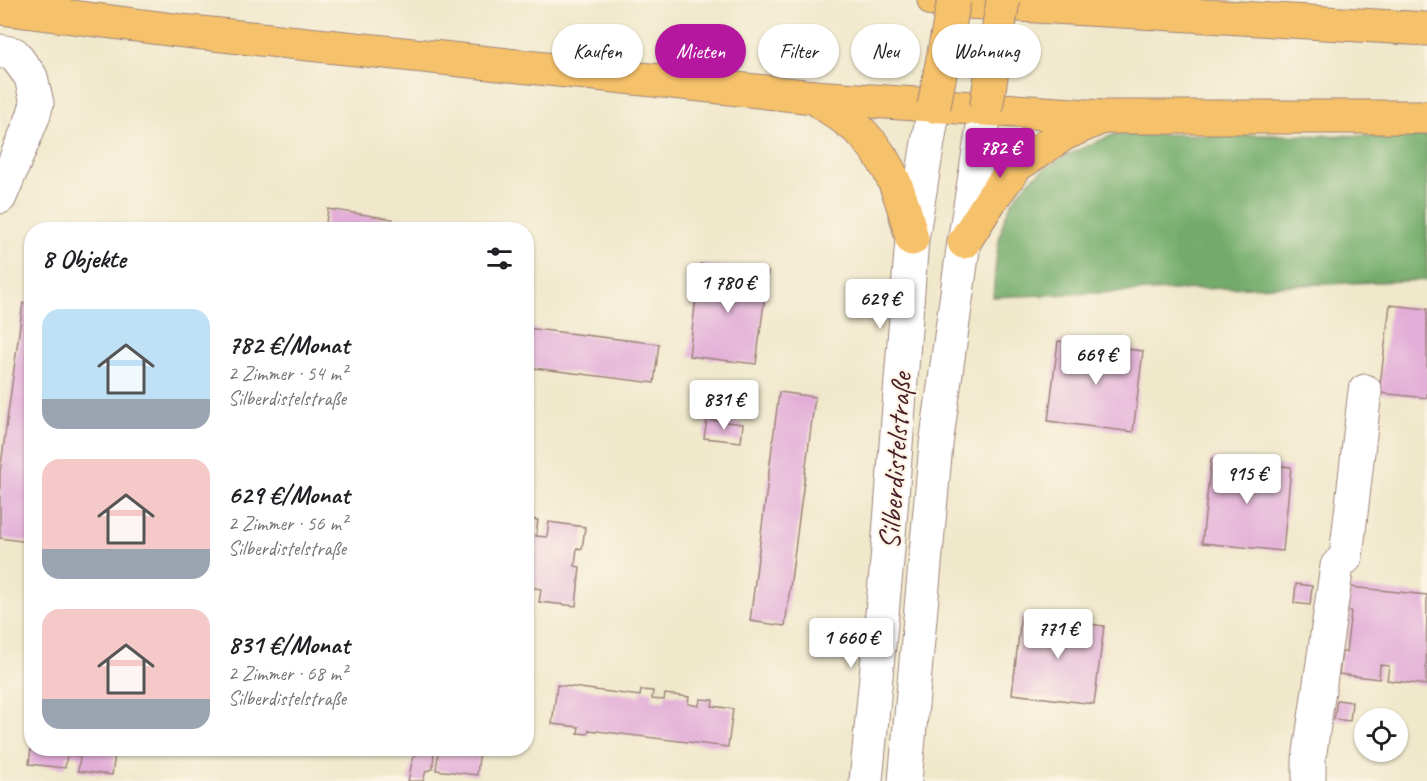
<!DOCTYPE html>
<html lang="de">
<meta charset="utf-8">
<style>
body{margin:0;font-family:Caveat,sans-serif;background:#f2f2f2;color:#202124;height:100vh;display:flex;flex-direction:column;font-size:22px;white-space:nowrap}
*{box-sizing:border-box;margin:0}
p{font-size:20px;color:#757577}
.icon{flex:none;width:33px;height:33px;fill:none;stroke:currentColor;stroke-width:2;stroke-linecap:round;stroke-linejoin:round}
.map{position:relative;flex:1;overflow:hidden}
.sheet{position:absolute;left:24px;top:222px;width:510px;height:534px;display:flex;flex-direction:column;background:#fff;border-radius:24px;box-shadow:0 2px 4px #0004}
.sheet>*{flex:none}
.hud{position:absolute;left:552px;top:24px;width:570px;height:54px;display:flex;gap:12px}
.controls{position:absolute;left:1354px;top:708px;display:grid;gap:12px}
.controls a{display:grid;place-items:center;width:54px;height:54px;border-radius:50%;background:#fff;box-shadow:0 2px 4px #0004;font-size:30px}
.price{position:absolute;translate:-50% -51px;padding:0 14px;border-radius:6px;background:#fff;color:#222;font-size:20px;line-height:39px;filter:drop-shadow(0 2px 3px #0008)}
.price::after{content:'';position:absolute;left:50%;top:36px;width:18px;height:14px;margin-left:-9px;background:inherit;clip-path:polygon(0 0,100% 0,50% 100%)}
.price.selected{background:#b5179e;color:#fff}
ul{padding:0;list-style:none}
li{display:flex;align-items:center;gap:18px;height:150px;padding:0 18px}
li span{display:grid;place-items:center;flex:none;width:168px;height:120px;border-radius:18px;color:#555}
li>.icon{margin-inline-start:auto}
span .icon{width:72px;height:72px;fill:#fffc;stroke-width:1}
li b{font-size:26px}
h2{display:flex;justify-content:space-between;align-items:center;height:72px;padding:0 18px;font-size:26px}
.chip{padding:0 21px;border-radius:27px;background:#fff;box-shadow:0 2px 4px #0004;font-size:21px;line-height:54px}
.chip.selected{background:#b5179e;color:#fff}
.map>svg:first-child{display:block}
</style>
<div class="map">
<svg width="1427" height="781" viewBox="0 0 1427 781">
<rect width="100%" height="100%" fill="#fcf5e5"/>
<filter id="ink" filterUnits="userSpaceOnUse"><feTurbulence type="fractalNoise" baseFrequency=".0167" numOctaves="2"/><feDisplacementMap in="SourceGraphic" scale="12" xChannelSelector="R" yChannelSelector="G"/><feConvolveMatrix kernelMatrix="1 2 1 2 8 2 1 2 1" color-interpolation-filters="sRGB"/></filter>
<filter id="wash" filterUnits="userSpaceOnUse"><feTurbulence type="fractalNoise" baseFrequency=".008" numOctaves="4" result="noise"/><feDisplacementMap in="SourceGraphic" scale="24" xChannelSelector="R" yChannelSelector="G"/><feGaussianBlur stdDeviation="1.35" result="paint"/><feColorMatrix in="noise" values="0 0 0 0 0 0 0 0 0 0 0 0 0 0 0 0 0 1.4 0 .05"/><feComposite in="paint" operator="in"/></filter>
<g filter="url(#wash)">
<rect width="100%" height="100%" fill="#f0e8cb"/>
<path fill="#73ac6b" stroke="#5e664b" stroke-width="1.5" d="M1115 134 1427 136V280L993 297C995 273 996 247 1003 223 1019 171 1069 154 1115 134Z"/>
<g id="blocks">
<g fill="#e2add8">
<path d="M328 209 393 219 391 230H325Z"/>
<path d="M700 264 768 272 756 364 689 356Z"/>
<path d="M23 303 32 305V514L28 542 0 538V472Z"/>
<path d="M1390 305 1427 309V398L1379 393Z"/>
<path d="M526 328 659 344 654 383 526 367Z"/>
<path d="M1058 341 1143 351 1133 432 1048 421Z"/>
<path d="M779 392 815 397 785 626 750 621Z"/>
<path d="M707 420 743 424 741 442 704 438Z"/>
<path d="M1211 459 1291 467 1283 551 1202 543Z"/>
<path d="M526 519 538 520 536 536 547 537 549 522 585 527 582 549 577 548 575 566 580 567 576 606 539 602 541 589 530 587 526 602Z"/>
<path d="M1296 584 1312 586 1310 605 1294 603Z"/>
<path d="M1350 587 1427 595 1426 685 1387 680 1389 666 1380 665 1379 679 1339 674 1342 652H1346L1351 611 1347 610Z"/>
<path d="M1021 616 1104 626 1094 704 1012 694Z"/>
<path d="M557 685 640 696 641 690 653 691 652 699 664 700 665 694 689 697 688 704 699 706 700 699 713 700 712 706 733 709 728 747 589 730 588 734 578 733 579 727 552 724Z"/>
<path d="M1337 700 1352 702 1350 721 1334 719Z"/>
<path d="M31 748H116L112 775 78 771 80 757 74 755H67L65 768 29 764Z"/>
<path d="M439 748H480L477 775 436 770Z"/>
<path d="M426 750 434 751 433 769 426 771 423 781H408L413 758 419 752Z"/>
</g>
</g>
</g>
<g filter="url(#ink)">
<use href="#blocks" fill-opacity="0" stroke="#9d847b" stroke-width="1.5"/>
<g fill="none" stroke-linecap="round" stroke-linejoin="round">
<defs>
<g id="minor">
<path d="M0 51 14 54 31 77 37 103 33 117 0 197"/>
<path d="M866 781 887 561 912 239 934 106"/>
<path d="M905 781 936 445 964 242 986 109"/>
<path d="M1309 781V759L1337 566 1346 557 1365 391"/>
</g>
<g id="highway">
<path d="M934 0 1427 29"/>
<path d="M0 8 183 31 814 97 1102 117H1427"/>
<path d="M814 97C830 109 849 120 863 134 892 164 903 200 912 239"/>
<path d="M964 242 992 198 1016 166 1064 134 1098 119"/>
</g>
</defs>
<use href="#minor" stroke="#9d847b" stroke-width="35"/>
<use href="#highway" stroke="#9d847b" stroke-width="35"/>
<use href="#minor" stroke="#fff" stroke-width="33"/>
<use href="#highway" stroke="#f5c16b" stroke-width="33"/>
<defs>
<g id="major-bridge">
<path d="M934 106 954 0"/>
<path d="M986 109 1003 0"/>
</g>
</defs>
<use href="#major-bridge" stroke="#9d847b" stroke-width="35" stroke-linecap="butt"/>
<use href="#major-bridge" stroke="#f5c16b" stroke-width="33"/>
</g>
</g>
<g text-anchor="middle" stroke-width="4.5" stroke-linejoin="round" paint-order="stroke">
<g font-size="30" fill="#4a1f2b" stroke="#fcf5e5">
<text transform="translate(895 461) rotate(-86)" y="10">Silberdistelstraße</text>
</g>
</g>
</svg>
<div class="controls">
<a><svg class="icon" aria-label="locate" viewBox="0 0 24 24"><circle cx="12" cy="12" r="6"/><path d="M12 2v4M12 18v4M2 12h4M18 12h4"/></svg></a>
</div>
<b class="price selected" style="left:1000px;top:179px">782 €</b>
<b class="price" style="left:728px;top:314px">1 780 €</b>
<b class="price" style="left:880px;top:330px">629 €</b>
<b class="price" style="left:1096px;top:386px">669 €</b>
<b class="price" style="left:724px;top:431px">831 €</b>
<b class="price" style="left:1247px;top:505px">915 €</b>
<b class="price" style="left:1058px;top:660px">771 €</b>
<b class="price" style="left:851px;top:669px">1 660 €</b>
<div class="hud">
<a class="chip">Kaufen</a>
<a class="chip selected">Mieten</a>
<a class="chip">Filter</a>
<a class="chip">Neu</a>
<a class="chip">Wohnung</a>
</div>
<section class="sheet">
<h2>8 Objekte<svg class="icon" aria-label="filters" viewBox="0 0 24 24"><path d="M4 7h16M4 17h16"/><circle cx="9" cy="7" r="2"/><circle cx="15" cy="17" r="2"/></svg></h2>
<ul>
<li><span style="background:linear-gradient(#bfe0f5 75%,#9aa5b1 0)"><svg class="icon" aria-label="home" viewBox="0 0 24 24"><path d="M3 11l9-7 9 7M6 9v11h12V9"/></svg></span><div><b>782 €/Monat</b><p>2 Zimmer · 54 m²</p><p>Silberdistelstraße</p></div></li>
<li><span style="background:linear-gradient(#f6c9c9 75%,#9aa5b1 0)"><svg class="icon" aria-label="home" viewBox="0 0 24 24"><path d="M3 11l9-7 9 7M6 9v11h12V9"/></svg></span><div><b>629 €/Monat</b><p>2 Zimmer · 56 m²</p><p>Silberdistelstraße</p></div></li>
<li><span style="background:linear-gradient(#f6c9c9 75%,#9aa5b1 0)"><svg class="icon" aria-label="home" viewBox="0 0 24 24"><path d="M3 11l9-7 9 7M6 9v11h12V9"/></svg></span><div><b>831 €/Monat</b><p>2 Zimmer · 68 m²</p><p>Silberdistelstraße</p></div></li>
</ul>
</section>
</div>
